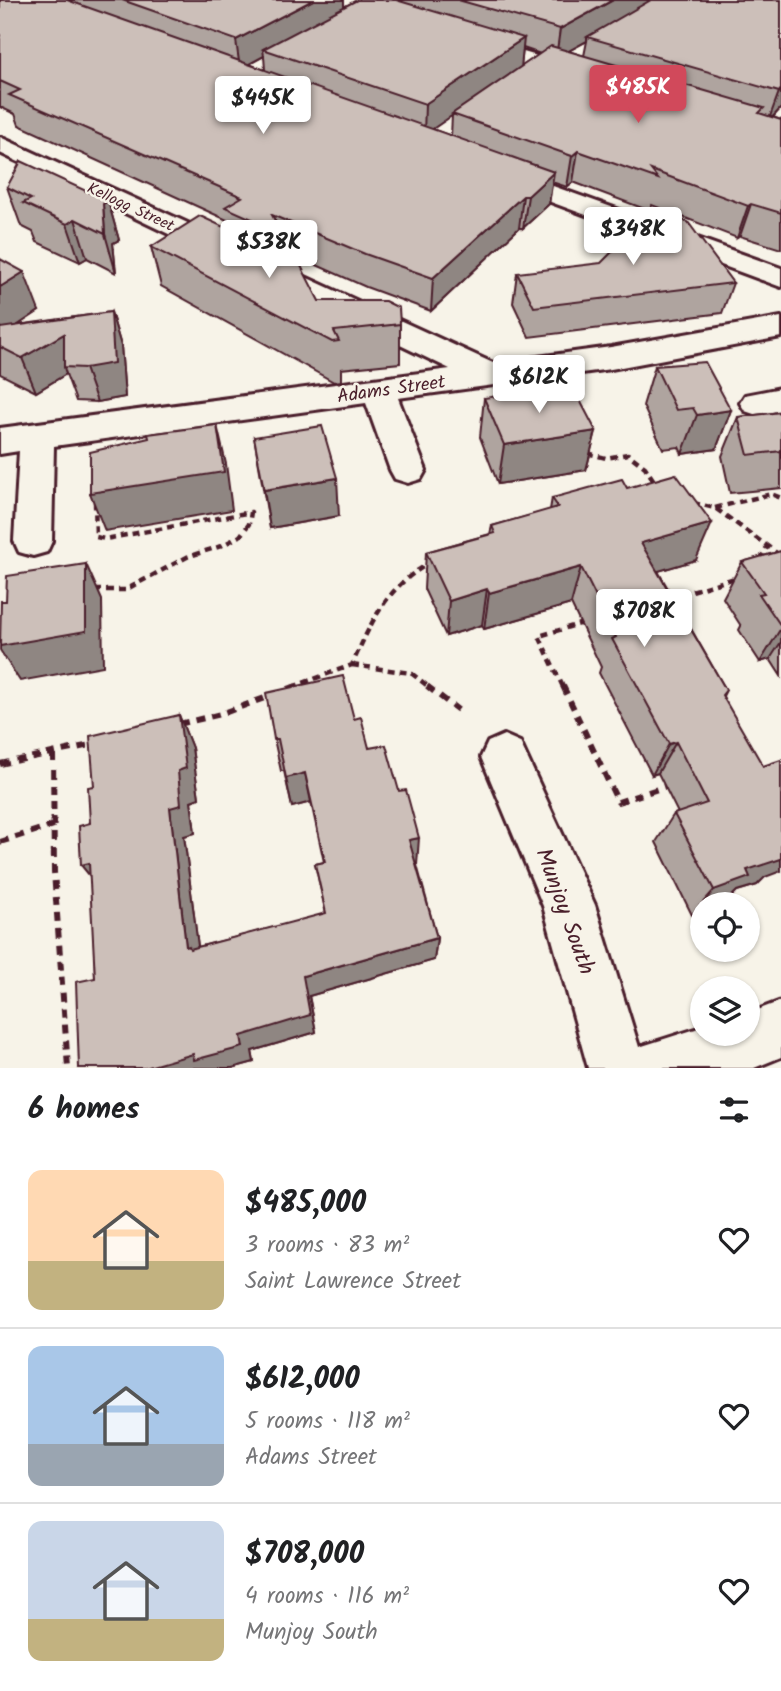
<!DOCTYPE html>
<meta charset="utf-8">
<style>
body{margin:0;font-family:Kalam,sans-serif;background:#f6f6f6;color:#202124;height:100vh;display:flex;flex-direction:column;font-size:26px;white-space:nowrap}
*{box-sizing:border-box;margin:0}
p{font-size:23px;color:#757577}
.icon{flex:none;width:38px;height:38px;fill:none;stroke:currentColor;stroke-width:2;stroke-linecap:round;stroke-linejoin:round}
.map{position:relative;height:1068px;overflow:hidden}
.panel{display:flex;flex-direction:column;background:#fff;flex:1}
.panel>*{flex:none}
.controls{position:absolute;left:690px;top:892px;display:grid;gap:14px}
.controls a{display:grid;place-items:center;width:70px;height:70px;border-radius:50%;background:#fff;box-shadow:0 2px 5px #0004;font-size:35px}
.price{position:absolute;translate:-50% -60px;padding:0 16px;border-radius:7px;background:#fff;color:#222;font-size:23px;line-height:46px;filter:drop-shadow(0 2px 4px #0008)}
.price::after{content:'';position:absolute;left:50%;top:42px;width:21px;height:16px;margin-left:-10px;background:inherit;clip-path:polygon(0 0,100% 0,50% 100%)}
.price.current{background:#d1495b;color:#fff}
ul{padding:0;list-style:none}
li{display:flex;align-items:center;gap:21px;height:175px;padding:0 28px}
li+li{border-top:2px solid #e0e0e0}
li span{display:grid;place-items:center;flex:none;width:196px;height:140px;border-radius:14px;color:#555}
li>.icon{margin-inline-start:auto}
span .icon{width:84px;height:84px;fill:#fffc;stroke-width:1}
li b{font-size:30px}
h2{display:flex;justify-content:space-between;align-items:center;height:84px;padding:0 28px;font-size:30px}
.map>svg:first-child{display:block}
</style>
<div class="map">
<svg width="781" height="1068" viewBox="0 0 781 1068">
<rect width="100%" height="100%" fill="#f7f3e8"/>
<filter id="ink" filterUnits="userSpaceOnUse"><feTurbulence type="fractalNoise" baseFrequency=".0143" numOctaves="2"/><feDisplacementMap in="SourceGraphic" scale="14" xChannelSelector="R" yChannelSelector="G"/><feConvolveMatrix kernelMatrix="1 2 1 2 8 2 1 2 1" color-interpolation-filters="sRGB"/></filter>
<g filter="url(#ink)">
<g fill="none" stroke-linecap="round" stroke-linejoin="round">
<defs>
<g id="minor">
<path d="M471 37 589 71 592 76 589 81 581 83 464 47 460 43 464 39Z"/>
<path d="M0 137 493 363 611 347 781 317V337L611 369 398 398 426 470 421 479 408 483 395 479 390 470 366 403 54 446 52 541 47 552 33 556 19 552 14 541 19 451 0 454V428L450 369 0 153Z"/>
<path d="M500 167 781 268V287L491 180 487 175 491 170Z"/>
<path d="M781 388V410L757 415 745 411 740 403 745 395Z"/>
<path d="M504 735 520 742 595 905 639 1047 702 1027V1034H747V1014L781 1001V1057L754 1068H588L543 906 481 757 488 742Z"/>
</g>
</defs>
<use href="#minor" stroke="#4a1f2b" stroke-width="6"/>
<g stroke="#4a1f2b" stroke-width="4.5" stroke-dasharray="7 5" stroke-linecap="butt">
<path d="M587 453 606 458 628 454 645 467 656 484"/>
<path d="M693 503 715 508 781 556"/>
<path d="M715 508 771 494 781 498"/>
<path d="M760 560 768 545"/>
<path d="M94 590H125L187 557 221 546 240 536 249 524 251 512 105 539 96 537 95 502"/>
<path d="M669 598 738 577"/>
<path d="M352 665 411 673 429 687"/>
<path d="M292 687 352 665C371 622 387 586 430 563"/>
<path d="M563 687 539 636 583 623"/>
</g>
<g stroke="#4a1f2b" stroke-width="6" stroke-dasharray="9 7" stroke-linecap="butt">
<path d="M427 686 458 710"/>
<path d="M563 686 618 802 670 785"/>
<path d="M288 689 297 686"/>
<path d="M179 724 221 714 270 696"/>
<path d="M53 753 54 872 68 1068"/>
<path d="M0 764 95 744"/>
<path d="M0 842 54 825"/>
</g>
<use href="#minor" fill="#f7f3e8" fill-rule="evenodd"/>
</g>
<g fill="#afa49f" stroke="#4a1f2b" stroke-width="2" fill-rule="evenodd">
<path d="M0 0H344V7L357 0H781V108L773 117 781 120V249L740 236 737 238 652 205 650 211 573 182 567 187 552 182 549 204 523 228H519L431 311 366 287 283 250V255L319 301 400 324V363L341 369V381L334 382 161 286 151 247 228 230 227 220 19 125 15 114 0 107ZM587 41 584 56 568 51ZM523 48 541 54 521 67ZM264 56 265 70 249 64ZM452 115 451 136 432 129Z"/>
<path d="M7 187 108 201 119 240 113 243 116 273 87 258 80 262 37 242 33 232 21 226Z"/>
<path d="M0 259 39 311 17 325 111 312 121 346 125 397 97 402 76 401 66 374 36 392 0 374Z"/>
<path d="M517 273 733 283 722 313 529 337 513 303Z"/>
<path d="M655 366 731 410 716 449 682 454 679 447 663 449 643 406Z"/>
<path d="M484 398 596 431 586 470 498 484 480 437Z"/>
<path d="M781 412V488L730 493 722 456 738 417Z"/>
<path d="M254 437 339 516 270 528Z"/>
<path d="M627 488 696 560 658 571 726 690 723 696 765 877 757 885 737 891 726 902 692 915 656 842 674 814 678 813 658 773 652 775 599 673 601 667 571 604 484 629 482 625 446 636 424 589 426 552 490 534 492 526 550 510 552 498Z"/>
<path d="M781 551V676L770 659 760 662 739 630 741 626 723 598 742 562Z"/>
<path d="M179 715 192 748 199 798 191 801 195 833 184 836 198 947 326 914 315 864 324 862 311 802 292 807 284 771H281L274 739 354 719 369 748 417 865 437 938 434 960 309 996 316 1032 252 1051 254 1062 232 1068H79L95 978 90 823 94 786Z"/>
</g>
<g fill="#8f8682" stroke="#4a1f2b" stroke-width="2">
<path d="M313 0H344V13L263 49 264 56 240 69 236 40Z"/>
<path d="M613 0H658L587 37V41L556 58 560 29Z"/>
<path d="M524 38 521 68 424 135 425 104Z"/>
<path d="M781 89V108L768 122 779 92Z"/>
<path d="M578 151 573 182 567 187 572 156Z"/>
<path d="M554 172 549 204 523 228 528 196Z"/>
<path d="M523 196 519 228 431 311 433 278Z"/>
<path d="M108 201 119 240 113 243 116 273 105 234 103 204Z"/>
<path d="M751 204 740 236 737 238 748 206Z"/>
<path d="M75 219 87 258 80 262 67 224Z"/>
<path d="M24 272 39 311 0 337V287Z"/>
<path d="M111 312 121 346 125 397 97 402 85 368Z"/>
<path d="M64 334V367L66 374 36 392 22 358Z"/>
<path d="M731 410 716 449 682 454 697 415Z"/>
<path d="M217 425 226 464 232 510 105 531 90 493Z"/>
<path d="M596 431 586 470 498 484 504 445Z"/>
<path d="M337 478 339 516 270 528 264 490Z"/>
<path d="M712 523 696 560 628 580 641 543Z"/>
<path d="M86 564 102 600 103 666 20 681 0 650V646Z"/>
<path d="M581 567 571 604 484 629 489 593Z"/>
<path d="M487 589 482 625 446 636 449 601Z"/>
<path d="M781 628V642L770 659 760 662Z"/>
<path d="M179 715 192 748 199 798 191 801 195 833 184 836 200 962 186 947 170 808 178 771Z"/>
<path d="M676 742 658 773 652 775 669 744Z"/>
<path d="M305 773 311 802 292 807 286 778Z"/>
<path d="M419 838 417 865 408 867 409 840Z"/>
<path d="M781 854V871L765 877 757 885 737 891 726 902 719 905H702V911L692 915 714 890 747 870Z"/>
<path d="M89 863 102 891 81 865Z"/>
<path d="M437 938 434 960 309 996 316 1032 252 1051 254 1062 232 1068H145L241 1036 303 976Z"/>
</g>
<g fill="#ccbfb9" stroke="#4a1f2b" stroke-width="2">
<path d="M0 0H67L554 172 528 196H523L433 278 365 254 272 215 281 232 225 207 242 197 9 95 20 90 0 81Z"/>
<path d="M122 0H313L236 40Z"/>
<path d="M357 0H396L524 38 425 104 263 49Z"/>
<path d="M458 0H613L560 29Z"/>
<path d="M651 0H781V89L779 92 587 37Z"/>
<path d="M551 46 764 108 759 113 781 120V213L751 204 748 206 651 170 658 179 578 151 572 156 452 114Z"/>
<path d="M21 161 108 201 103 204 105 234 75 219 67 224 23 203 31 199 7 187Z"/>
<path d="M654 210 688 222 733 283 534 307 517 273 601 263Z"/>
<path d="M200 216 299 262 319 301H385L399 308 400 324 334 331 339 341 332 342 151 247Z"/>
<path d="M0 259 24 272 0 287Z"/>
<path d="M111 312 114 363 85 368 64 367V334L22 358 0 347V328Z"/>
<path d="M705 362 731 410 697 415 693 408 676 410 655 366Z"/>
<path d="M572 385 596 431 504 445 484 398Z"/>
<path d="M781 412V451L748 455 738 417Z"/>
<path d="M217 425 224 472 90 493V452L149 438 148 434Z"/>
<path d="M322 426 337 478 264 490 254 437Z"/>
<path d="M676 474 712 523 641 543 726 690 722 695 763 766 781 760V859L747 870 750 877 714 890 674 814 707 803 676 742 669 744 612 639 616 637 581 567 489 593 487 589 449 601 426 552 495 533 492 526 558 507 552 498 622 479 627 488Z"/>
<path d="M781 551V626L759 594 764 593 742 562Z"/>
<path d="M86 564V631L0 646 1 601H6L7 576Z"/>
<path d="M343 676 354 719 361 717 369 748 386 745 399 791 406 790 419 838 409 840 437 938 303 976 310 1015 241 1036 243 1047 194 1060 193 1054 145 1068H79L76 982 95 978 89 863 81 865 79 826 90 823 88 787 94 786 90 736 179 715 186 768 178 771 181 805 170 808 186 947 189 946 190 949 326 913 315 864 325 862 305 773 286 778 278 739H274L266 693Z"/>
</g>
</g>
<g text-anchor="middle" stroke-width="5" stroke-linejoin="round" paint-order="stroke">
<g font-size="16" fill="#4a1f2b" stroke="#f7f3e8">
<text transform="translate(131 206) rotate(25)" y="6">Kellogg Street</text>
</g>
<g font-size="19" fill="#4a1f2b" stroke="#f7f3e8">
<text transform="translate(391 388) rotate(-8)" y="7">Adams Street</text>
</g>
<g font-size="23" fill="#4a1f2b" stroke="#f7f3e8">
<text transform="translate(566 911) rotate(70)" y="8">Munjoy South</text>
</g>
</g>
</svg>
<div class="controls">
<a><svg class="icon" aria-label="locate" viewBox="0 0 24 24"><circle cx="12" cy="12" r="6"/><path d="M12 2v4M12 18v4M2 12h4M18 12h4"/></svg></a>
<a><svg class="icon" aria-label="layers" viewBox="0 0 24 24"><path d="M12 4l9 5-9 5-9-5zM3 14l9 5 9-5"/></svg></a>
</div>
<b class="price current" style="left:638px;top:125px">$485K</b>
<b class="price" style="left:263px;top:136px">$445K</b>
<b class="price" style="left:633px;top:267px">$348K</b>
<b class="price" style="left:269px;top:280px">$538K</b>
<b class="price" style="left:539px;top:415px">$612K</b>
<b class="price" style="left:644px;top:649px">$708K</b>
</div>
<section class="panel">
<h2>6 homes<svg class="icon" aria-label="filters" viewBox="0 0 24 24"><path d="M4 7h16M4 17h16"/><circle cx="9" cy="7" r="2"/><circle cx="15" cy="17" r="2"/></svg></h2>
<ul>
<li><span style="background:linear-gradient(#ffd9b3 65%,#c2b280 0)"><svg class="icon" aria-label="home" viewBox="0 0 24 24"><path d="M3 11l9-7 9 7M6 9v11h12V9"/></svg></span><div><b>$485,000</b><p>3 rooms · 83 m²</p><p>Saint Lawrence Street</p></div><svg class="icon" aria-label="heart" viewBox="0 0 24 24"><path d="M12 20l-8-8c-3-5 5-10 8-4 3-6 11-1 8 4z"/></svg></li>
<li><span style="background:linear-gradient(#a9c7e8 70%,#9aa5b1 0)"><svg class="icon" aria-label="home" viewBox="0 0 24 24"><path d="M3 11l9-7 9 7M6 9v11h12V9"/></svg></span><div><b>$612,000</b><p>5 rooms · 118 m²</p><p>Adams Street</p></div><svg class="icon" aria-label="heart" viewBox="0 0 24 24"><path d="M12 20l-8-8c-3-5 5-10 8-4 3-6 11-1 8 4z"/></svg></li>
<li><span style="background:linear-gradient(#c9d6e8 70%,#c2b280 0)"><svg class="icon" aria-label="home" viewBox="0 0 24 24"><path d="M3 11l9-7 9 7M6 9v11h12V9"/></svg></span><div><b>$708,000</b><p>4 rooms · 116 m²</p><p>Munjoy South</p></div><svg class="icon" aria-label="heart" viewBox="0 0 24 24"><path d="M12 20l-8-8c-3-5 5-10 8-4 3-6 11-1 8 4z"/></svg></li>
</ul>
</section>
